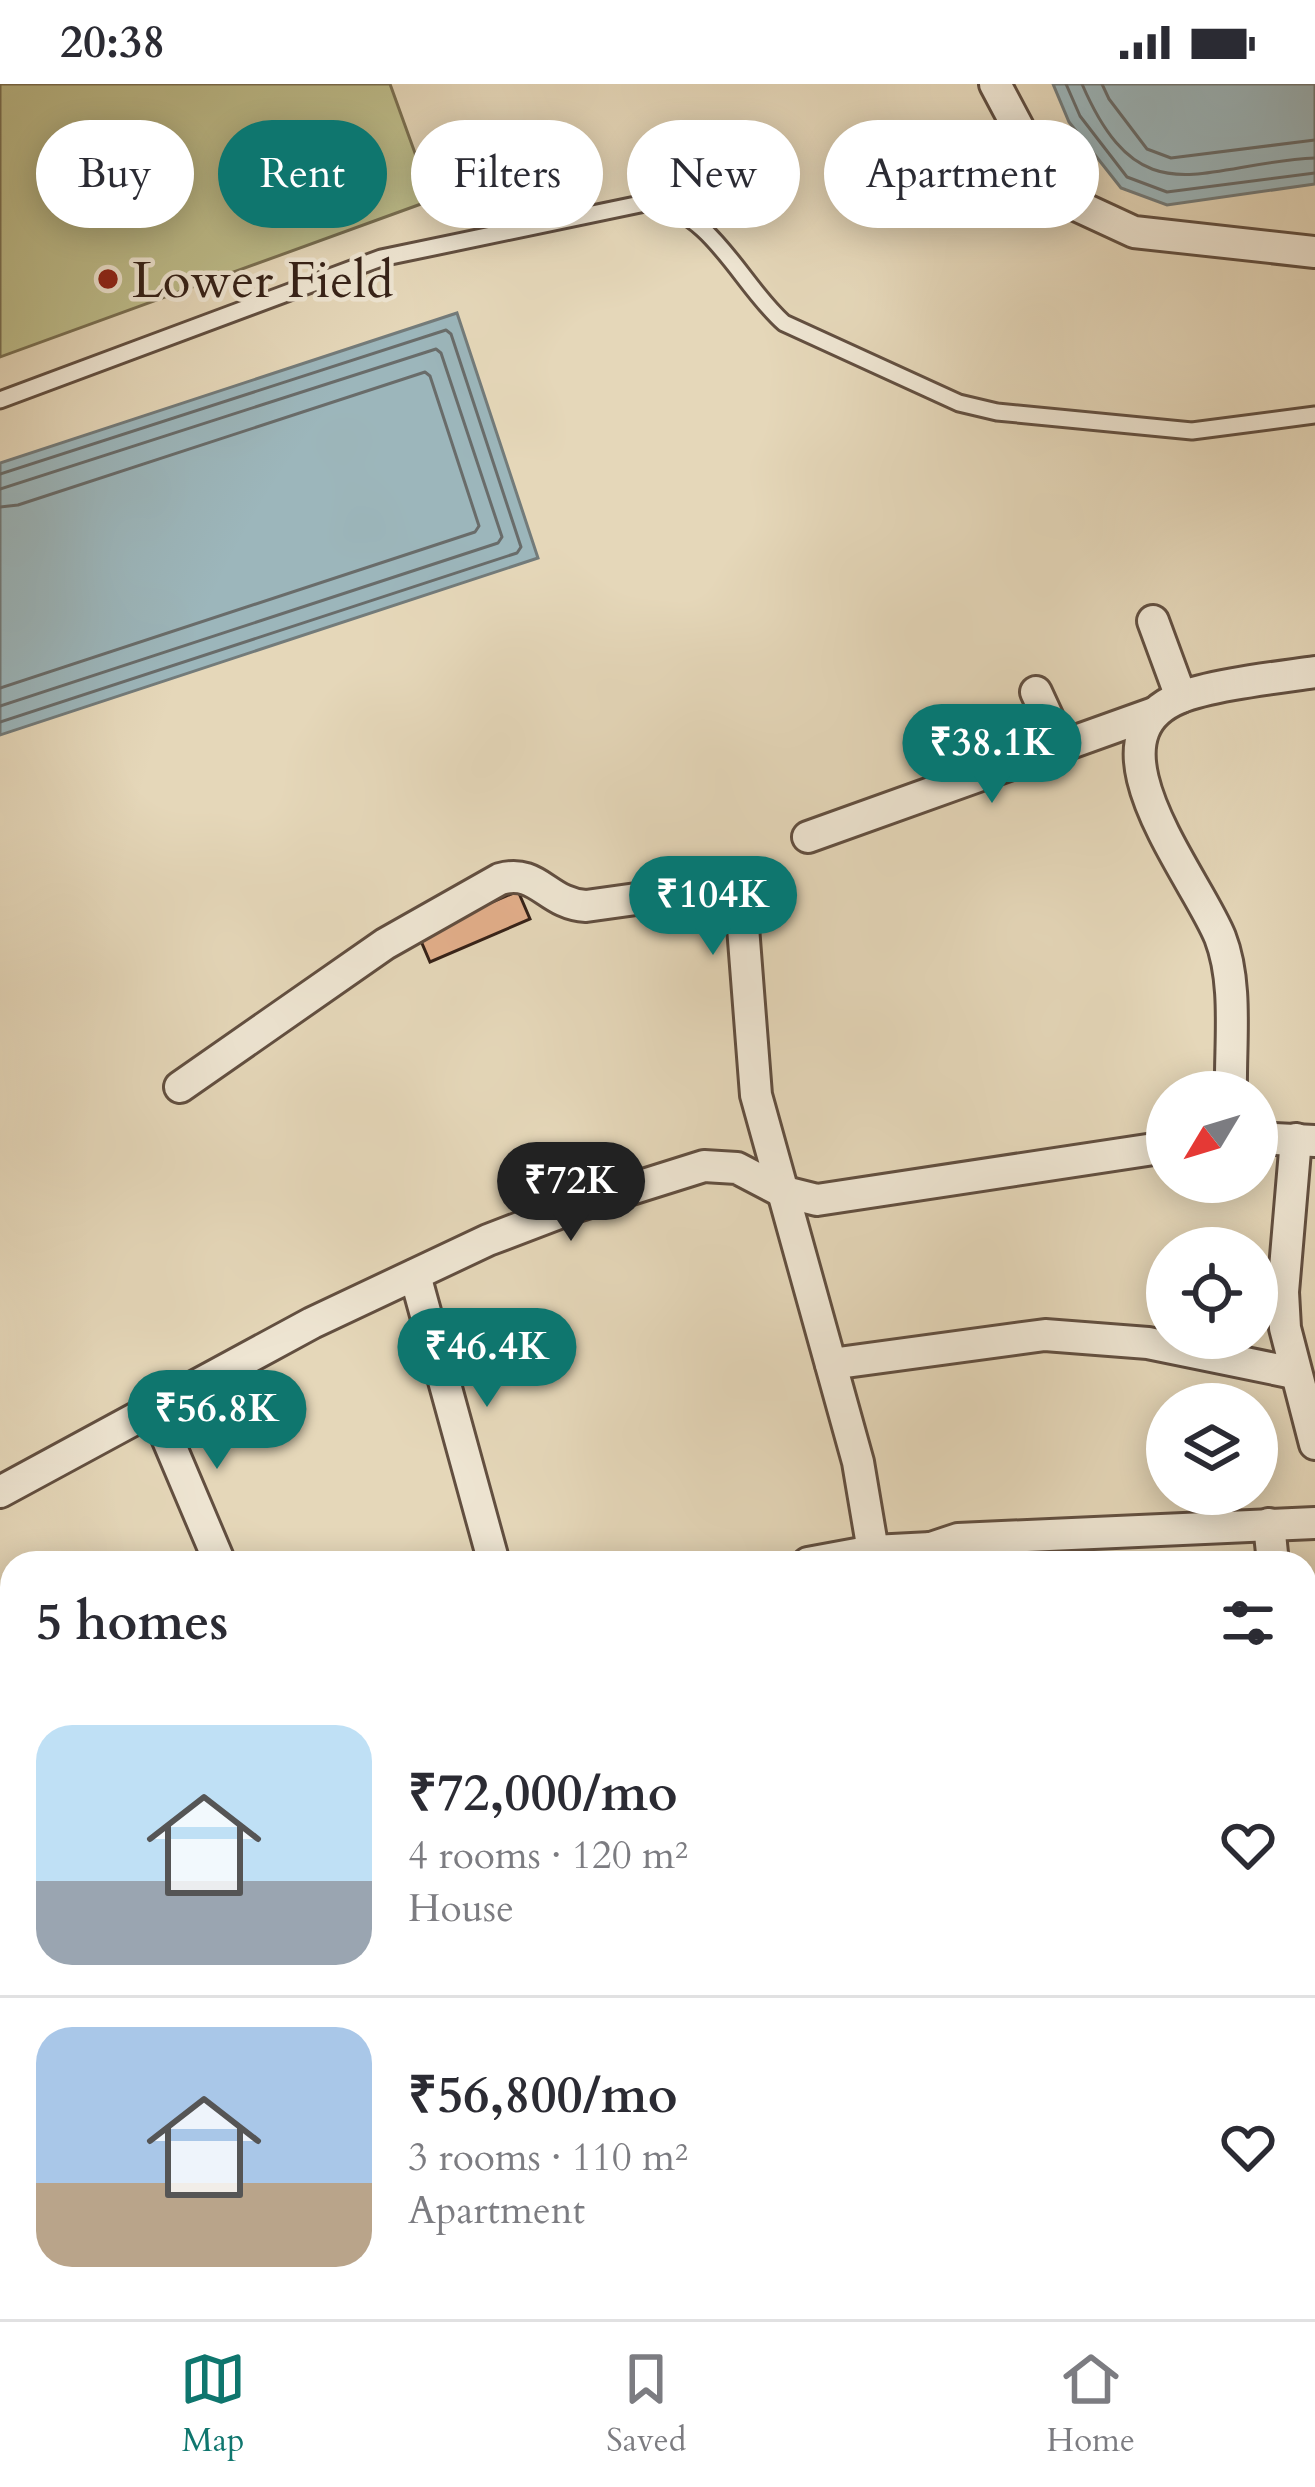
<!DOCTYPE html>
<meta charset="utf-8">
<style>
body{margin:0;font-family:Cardo,serif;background:#f7f7f7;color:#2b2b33;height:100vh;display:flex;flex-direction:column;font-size:45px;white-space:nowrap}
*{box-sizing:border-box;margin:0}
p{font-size:39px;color:#7c7c81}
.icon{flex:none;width:66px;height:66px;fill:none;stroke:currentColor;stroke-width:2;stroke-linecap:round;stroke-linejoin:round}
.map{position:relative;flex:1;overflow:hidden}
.sheet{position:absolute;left:0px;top:1467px;width:1317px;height:768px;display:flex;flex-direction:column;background:#fff;border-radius:36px 36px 0 0;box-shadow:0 6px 30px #0003}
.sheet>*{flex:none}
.banner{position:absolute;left:36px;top:36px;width:1245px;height:108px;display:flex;gap:24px}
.needle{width:78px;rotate:232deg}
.buttons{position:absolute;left:1146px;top:987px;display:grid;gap:24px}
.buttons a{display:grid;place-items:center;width:132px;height:132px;border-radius:50%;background:#fff;box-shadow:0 6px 30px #0003;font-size:60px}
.price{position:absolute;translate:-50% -102px;padding:0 27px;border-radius:42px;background:#0f766e;color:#fff;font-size:39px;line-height:78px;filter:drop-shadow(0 3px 6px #0008)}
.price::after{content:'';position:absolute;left:50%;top:72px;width:36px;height:27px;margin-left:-18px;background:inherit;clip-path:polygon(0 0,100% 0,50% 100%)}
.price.current{background:#222;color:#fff}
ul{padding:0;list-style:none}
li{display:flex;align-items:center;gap:36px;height:300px;padding:0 36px}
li+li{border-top:3px solid #e1e1e2}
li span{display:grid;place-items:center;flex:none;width:336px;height:240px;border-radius:36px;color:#555}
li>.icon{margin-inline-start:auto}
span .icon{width:144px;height:144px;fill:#fffc;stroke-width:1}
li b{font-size:51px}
h2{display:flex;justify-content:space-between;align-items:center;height:144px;padding:0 36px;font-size:51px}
.pill{padding:0 42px;border-radius:54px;background:#fff;box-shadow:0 6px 30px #0003;font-size:42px;line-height:108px}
.pill.current{background:#0f766e;color:#fff}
.status{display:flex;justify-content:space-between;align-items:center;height:84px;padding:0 60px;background:#fff;direction:ltr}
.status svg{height:33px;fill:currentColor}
.tabs{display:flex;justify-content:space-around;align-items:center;height:168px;border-top:3px solid #e1e1e2;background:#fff;font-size:33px;color:#7c7c81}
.tabs a{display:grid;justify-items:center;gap:6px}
.tabs .current{color:#0f766e}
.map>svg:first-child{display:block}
</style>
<div class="status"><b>20:38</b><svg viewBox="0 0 49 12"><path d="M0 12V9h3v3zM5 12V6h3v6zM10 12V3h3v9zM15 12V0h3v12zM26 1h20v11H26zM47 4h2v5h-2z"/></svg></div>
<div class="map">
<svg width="1315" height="2235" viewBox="0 0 1315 2235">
<rect width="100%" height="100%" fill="#e5d7b9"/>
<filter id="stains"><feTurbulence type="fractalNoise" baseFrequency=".00167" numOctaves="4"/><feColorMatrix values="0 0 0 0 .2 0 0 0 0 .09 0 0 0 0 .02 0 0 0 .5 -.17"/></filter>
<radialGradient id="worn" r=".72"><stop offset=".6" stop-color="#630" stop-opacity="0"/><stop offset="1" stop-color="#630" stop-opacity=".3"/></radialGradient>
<path fill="#bdbc8a" stroke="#7a6f51" stroke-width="3" d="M0 0H390L432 116 0 273Z"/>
<g fill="#9cb6bb" stroke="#737b7a" stroke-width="3">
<path d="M1053 0H1315V100L1167 121 1121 104 1069 38Z"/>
<path d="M457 229 538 474 0 651V379Z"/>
</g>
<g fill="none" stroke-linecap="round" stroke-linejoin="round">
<g stroke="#696c6a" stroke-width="3">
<path d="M1066 0 1080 32 1127 93 1167 108 1315 89"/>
<path d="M1082 0C1141 137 1202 79 1315 74"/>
<path d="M1102 0 1109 15 1147 65 1171 74 1315 56"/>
<path d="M0 390 446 246 451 250 521 463 517 469 0 638"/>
<path d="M0 405 436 265 441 269 502 453 498 459 0 622"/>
<path d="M0 423 18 421 425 288 430 292 479 442 475 448 0 604"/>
</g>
</g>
<path fill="#e2ae8a" stroke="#362218" stroke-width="3" d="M518 807 530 835 430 878 418 850Z"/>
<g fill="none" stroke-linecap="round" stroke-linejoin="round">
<defs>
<path id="lane" d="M0 316 381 174 650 118C713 128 740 200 784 239L959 319 997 328 1192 347 1315 331"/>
<g id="street">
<path d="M995 0 1054 111 1134 148 1315 168"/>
<path d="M1153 537 1181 613"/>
<path d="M1036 608 1061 662"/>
<path d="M808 753 1154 629"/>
<path d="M180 1003 385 860 500 795C538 784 547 820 586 822L708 805 730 814 742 830 756 1011 858 1378 873 1467"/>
<path d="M1231 1008C1230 959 1238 899 1220 853 1196 793 1080 655 1179 614 1209 601 1281 593 1315 588"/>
<path d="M1257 1054 1315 1057"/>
<path d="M1296 1055 1283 1208 1285 1244 1315 1360"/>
<path d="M415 1191 494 1479"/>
<path d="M831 1280 1045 1251 1148 1259 1294 1289"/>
<path d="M154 1323 220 1479"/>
<path d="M0 1408 312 1239 488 1156 580 1121 704 1082 737 1084 781 1107 817 1116 1167 1063"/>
<path d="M1269 1440 1273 1479"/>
<path d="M808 1479 873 1467 931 1464"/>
<path d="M915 1479 931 1464 958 1455 1315 1439"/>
<path d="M1305 1769 1314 1850"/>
<path d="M1305 2032H1315"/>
<path d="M938 2223 942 2235"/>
<path d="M1238 2223 1240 2235"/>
<path d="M509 2235 534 2223"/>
<path d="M1281 2235 1315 2227"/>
</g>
</defs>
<use href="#lane" stroke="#624f40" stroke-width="21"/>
<use href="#street" stroke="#624f40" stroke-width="36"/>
<use href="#lane" stroke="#eee5d2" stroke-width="15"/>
<use href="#street" stroke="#eee5d2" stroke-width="30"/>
</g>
<circle fill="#8f2418" stroke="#eee5d2" stroke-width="4.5" cx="108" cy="195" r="12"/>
<g text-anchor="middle" stroke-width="9" stroke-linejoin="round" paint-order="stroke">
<g font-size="51" fill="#362218" stroke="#eee5d2" text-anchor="start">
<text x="132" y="213">Lower Field</text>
</g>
</g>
<rect width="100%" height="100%" filter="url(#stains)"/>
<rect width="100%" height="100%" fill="url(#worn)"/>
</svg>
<div class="buttons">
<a><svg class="needle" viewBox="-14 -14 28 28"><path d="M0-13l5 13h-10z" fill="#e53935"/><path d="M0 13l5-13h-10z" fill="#7c7c81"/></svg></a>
<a><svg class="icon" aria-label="locate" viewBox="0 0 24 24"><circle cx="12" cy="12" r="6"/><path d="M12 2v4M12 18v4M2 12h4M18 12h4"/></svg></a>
<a><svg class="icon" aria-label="layers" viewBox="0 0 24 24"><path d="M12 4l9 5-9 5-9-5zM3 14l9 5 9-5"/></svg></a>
</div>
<b class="price" style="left:992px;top:722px">₹38.1K</b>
<b class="price" style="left:713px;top:874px">₹104K</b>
<b class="price current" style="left:571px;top:1160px">₹72K</b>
<b class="price" style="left:487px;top:1326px">₹46.4K</b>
<b class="price" style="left:217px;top:1388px">₹56.8K</b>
<div class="banner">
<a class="pill">Buy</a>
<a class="pill current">Rent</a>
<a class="pill">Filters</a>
<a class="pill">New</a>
<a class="pill">Apartment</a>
</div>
<section class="sheet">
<h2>5 homes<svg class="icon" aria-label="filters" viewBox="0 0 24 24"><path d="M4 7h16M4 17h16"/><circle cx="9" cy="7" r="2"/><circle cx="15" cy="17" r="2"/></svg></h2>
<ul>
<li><span style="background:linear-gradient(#bfe0f5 65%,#9aa5b1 0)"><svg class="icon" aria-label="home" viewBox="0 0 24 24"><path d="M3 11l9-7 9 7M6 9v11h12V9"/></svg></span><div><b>₹72,000/mo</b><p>4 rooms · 120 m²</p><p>House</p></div><svg class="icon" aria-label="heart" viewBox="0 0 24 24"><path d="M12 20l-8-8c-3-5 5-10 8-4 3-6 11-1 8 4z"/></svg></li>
<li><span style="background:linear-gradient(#a9c7e8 65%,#b9a48a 0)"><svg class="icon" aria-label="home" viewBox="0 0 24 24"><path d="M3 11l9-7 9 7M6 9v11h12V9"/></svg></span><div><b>₹56,800/mo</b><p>3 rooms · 110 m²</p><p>Apartment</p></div><svg class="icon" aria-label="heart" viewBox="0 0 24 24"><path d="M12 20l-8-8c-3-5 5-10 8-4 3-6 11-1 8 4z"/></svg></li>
</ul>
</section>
</div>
<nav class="tabs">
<a class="current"><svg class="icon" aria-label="map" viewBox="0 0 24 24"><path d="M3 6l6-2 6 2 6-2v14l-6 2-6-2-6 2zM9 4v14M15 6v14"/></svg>Map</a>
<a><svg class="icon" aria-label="saved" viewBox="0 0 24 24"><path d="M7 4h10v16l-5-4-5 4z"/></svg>Saved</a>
<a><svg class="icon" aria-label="home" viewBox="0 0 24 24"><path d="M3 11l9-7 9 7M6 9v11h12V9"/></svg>Home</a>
</nav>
